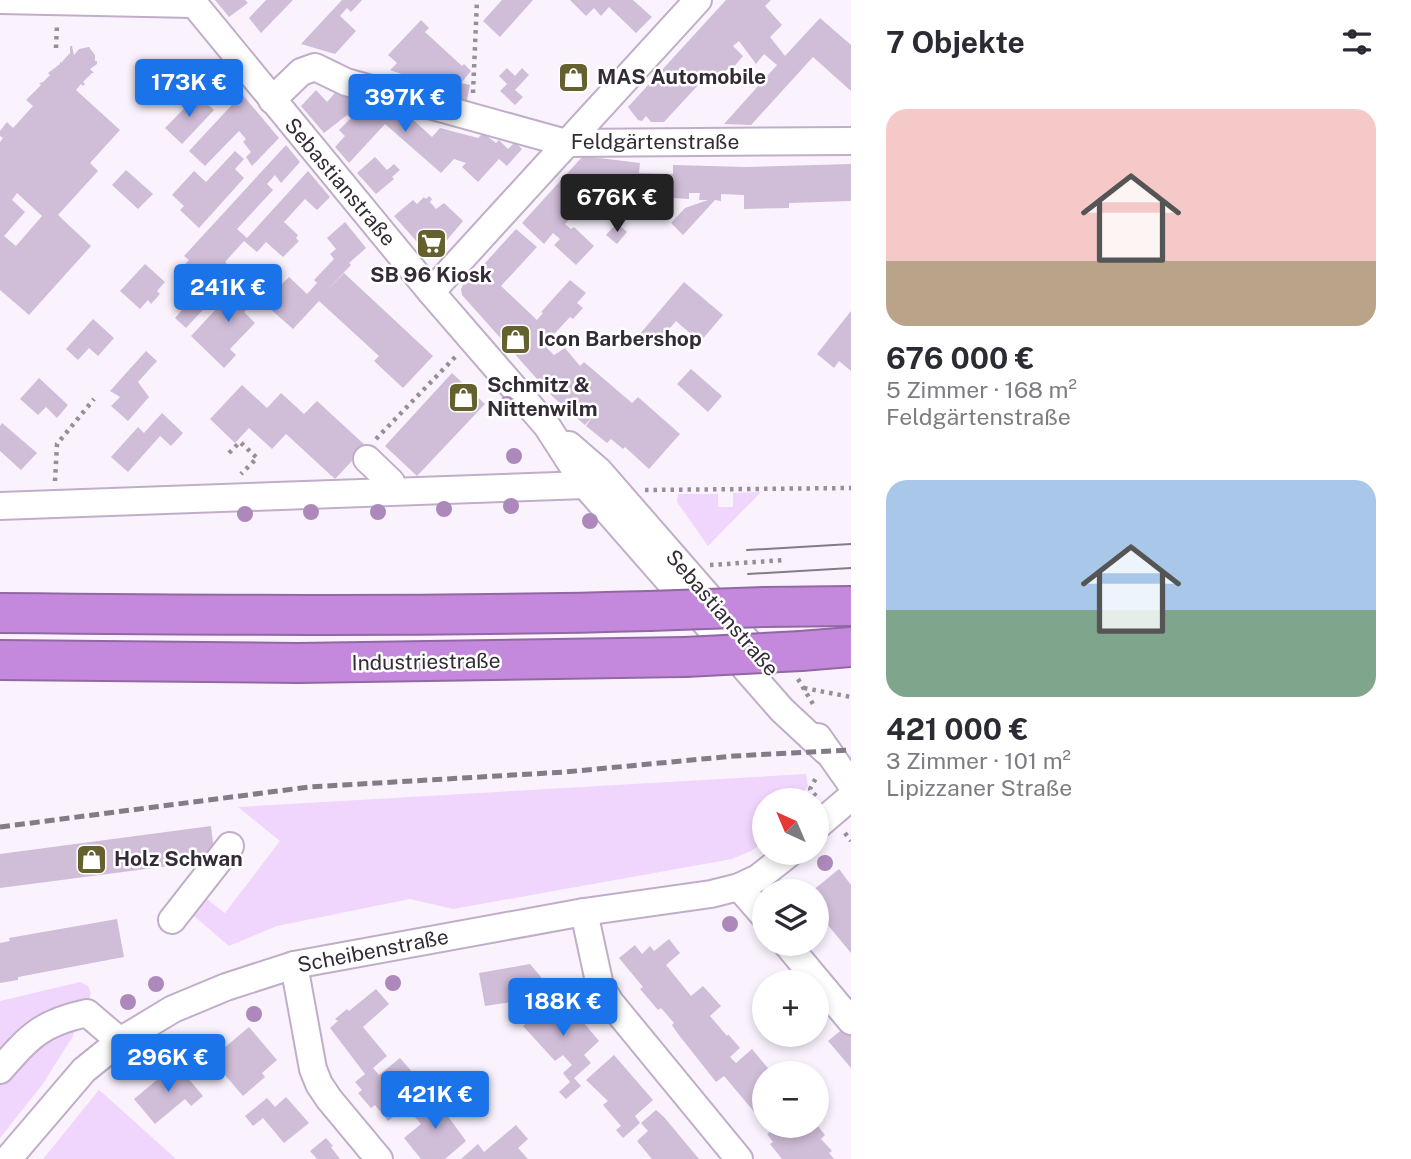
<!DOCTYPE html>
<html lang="de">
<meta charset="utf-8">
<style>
body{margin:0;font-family:"Public Sans",sans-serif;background:#f2f2f3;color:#2b2b33;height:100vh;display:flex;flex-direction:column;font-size:26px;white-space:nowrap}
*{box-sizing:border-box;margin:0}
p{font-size:23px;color:#7c7c81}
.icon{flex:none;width:38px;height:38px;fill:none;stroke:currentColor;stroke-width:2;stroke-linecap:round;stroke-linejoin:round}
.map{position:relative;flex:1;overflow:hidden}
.drawer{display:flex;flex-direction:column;background:#fff;width:560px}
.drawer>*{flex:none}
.needle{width:46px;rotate:316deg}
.fabs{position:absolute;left:752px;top:788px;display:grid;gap:14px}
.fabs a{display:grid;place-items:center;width:77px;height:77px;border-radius:50%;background:#fff;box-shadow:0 4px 10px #0003;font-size:35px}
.price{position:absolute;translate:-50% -60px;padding:0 16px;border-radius:7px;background:#1a73e8;color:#fff;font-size:23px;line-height:46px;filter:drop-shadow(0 2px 4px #0008)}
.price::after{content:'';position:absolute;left:50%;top:42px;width:21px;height:16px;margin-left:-10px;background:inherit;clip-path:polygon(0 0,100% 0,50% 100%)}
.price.on{background:#222;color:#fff}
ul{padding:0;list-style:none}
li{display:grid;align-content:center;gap:14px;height:371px;padding:0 35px}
li span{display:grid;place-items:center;height:217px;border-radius:21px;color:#555}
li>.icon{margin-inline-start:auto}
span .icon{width:126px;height:126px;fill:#fffc;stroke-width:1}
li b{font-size:30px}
h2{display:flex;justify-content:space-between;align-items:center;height:84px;padding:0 35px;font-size:30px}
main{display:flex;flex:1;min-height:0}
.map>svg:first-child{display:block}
</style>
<main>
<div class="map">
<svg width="851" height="1159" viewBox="0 0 851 1159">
<rect width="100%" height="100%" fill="#faf3fe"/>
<g fill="#f0d5fc">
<path d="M761 492 708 546 677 502 678 494H718V507H733V493Z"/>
<path d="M806 774 808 786 799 800H765V841L751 851 732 859 453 909 410 899 277 926 229 946 194 916 207 899 225 913 280 841 238 807Z"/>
<path d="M80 982 88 986 91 993 89 1000 0 1061V1001Z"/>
<path d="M75 1028 73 1036 42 1085 0 1138V1078L25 1048Z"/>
<path d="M99 1090 106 1096 176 1159H43Z"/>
</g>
<g fill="#d0bdd8" fill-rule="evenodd">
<path d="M215 0H245L248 3 229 17Z"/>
<path d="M266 0H293L261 33 249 18Z"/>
<path d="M342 0H362L351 12 347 8 340 16 356 31 335 54 301 44Z"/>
<path d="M502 0H533L500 37 483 21Z"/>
<path d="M570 0H633L652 17 636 33 609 7 601 16 594 8 586 16Z"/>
<path d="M726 0H771L765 6 782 25 770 37 785 56 820 18 851 45V91L813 57 751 125 724 124 777 65 764 54 756 64 739 41 733 46 743 56 732 69 730 66 724 73 716 74 712 70 664 122H651L646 116 642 121 638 120 628 107Z"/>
<path d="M421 20 429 28 425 32 462 66 464 64 471 71 461 83 470 85 466 105 457 103 461 83 454 91 446 83 443 86 422 80 423 77 413 74 410 77 390 70 397 63 388 55Z"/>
<path d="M70 46H72L74 55 79 49 89 47 95 55V61H97V64L90 69 94 73H92L83 82 85 84 83 86 81 84 76 90 120 130 90 163 98 171 58 215 91 246 29 315 0 290V142L3 138 0 136V131L7 122 13 128 33 106 26 100 41 85 39 83 43 82 50 75 48 73 60 64V61L61 63 70 53ZM17 193 42 216 16 246 4 236 25 212 12 200Z"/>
<path d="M507 68 515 76 522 68 529 75 515 90 523 97 515 105 500 91 507 84 499 76Z"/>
<path d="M340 87 364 96 354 106 361 113 366 108 369 111 379 100 400 108 432 137 440 128 478 138 483 133 496 143 499 140 508 149 515 142 522 149 507 166 499 159 478 182 462 167 466 163 454 159 441 173 385 124 349 163 335 147 345 136 339 130 351 118 347 115 324 133 301 106 316 90 327 102Z"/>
<path d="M242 94 279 138 252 166 246 157 251 152 243 142 246 139 239 131 205 166 189 151Z"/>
<path d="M197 95 214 110 182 144 165 128Z"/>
<path d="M286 145 300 162 281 183 275 175 267 184 273 190 237 229 247 238 308 171 330 197 317 210 305 199 284 222 298 235 296 238 299 241 283 257 266 242 257 252 244 241 225 262 237 273 186 328 175 318 202 287 181 268 189 260 184 256Z"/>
<path d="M235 151 244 159 235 169 244 178 199 228 180 210 184 206 172 195 194 171 206 182Z"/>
<path d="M583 156 640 163 639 173 673 174V165L746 167 851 164V201L789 203V208L744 209V195L721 194V201L715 200 683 235 671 223 685 208 708 200H699L700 193H689V199L672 198V194H614L604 184 565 224 571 229 574 227 594 246 576 265 554 245 560 239 553 233 544 244 522 223Z"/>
<path d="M375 157 387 170 394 164 400 170 392 177 394 179 376 194 357 173Z"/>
<path d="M126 170 153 194 138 209 112 185Z"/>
<path d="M429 196 432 199 430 202 436 209 444 203 463 221 437 252H426L394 216 413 200 417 204 424 197 426 199Z"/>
<path d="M345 222 366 248 349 263 351 265 326 291 344 273 433 356 403 388 374 361 379 356 319 301 293 329 268 307 277 297 273 293 289 277 307 294 317 283 314 280 334 259 330 254 336 249 327 238Z"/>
<path d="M617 223 627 232 617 244 606 235Z"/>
<path d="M516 229 537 247 501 286 537 320 543 313 541 312 570 280 586 293 577 303 583 308 573 319 570 317 544 345 554 355 565 348 580 366 584 362 632 403 638 397 680 434 649 469 625 447 623 449 611 439 607 443 586 426 592 417 585 425 553 397 462 295 461 289 464 283 465 285Z"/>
<path d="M145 264 165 282 157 291 160 294 151 304 148 300 140 309 120 291Z"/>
<path d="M244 279 255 290 259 286 264 291 244 312 255 323 230 349 236 355 224 368 191 336Z"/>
<path d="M684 282 723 315 700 342 676 321 654 347 639 335Z"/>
<path d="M851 311V371L839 361 834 368 817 354Z"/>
<path d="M93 319 114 338 98 356 89 348 78 360 66 349Z"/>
<path d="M146 351 157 361 138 382 149 397 128 421 111 406 120 397 110 391Z"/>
<path d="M691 369 722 396 708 412 677 384Z"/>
<path d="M452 373 485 404 417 476 385 446Z"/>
<path d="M39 378 68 405 57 418 46 407 38 415 20 399Z"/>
<path d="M242 385 267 408 281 393 304 414 317 401 366 446 335 479 286 434 272 449 249 428 235 443 210 419Z"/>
<path d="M162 413 183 433 171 446 160 436 128 472 111 457 138 427 144 433Z"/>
<path d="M2 423 37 453 21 470 0 451V426Z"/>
<path d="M211 826 215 860 0 888V854Z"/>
<path d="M839 869 851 885V953L817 912V891H812Z"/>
<path d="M117 919 124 957 18 977V980L0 983V943L10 941 9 938Z"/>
<path d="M669 939 680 953 666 965 691 996 703 986 721 1006 710 1016 727 1036 728 1034 740 1048 730 1057 736 1063 752 1049 772 1073H765V1107L756 1114 724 1076 716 1082 678 1034 672 1025 674 1023 661 1008 658 1010 640 989 643 987 619 958 635 945 642 954 650 946 654 951Z"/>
<path d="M530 964 546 983 526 1000 485 1006 479 973Z"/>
<path d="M376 989 389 1004 363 1027 387 1056 373 1068 379 1075 400 1058 413 1073 392 1091 406 1107 388 1121 375 1105 371 1108 358 1093 362 1090 355 1082 365 1074 330 1028 338 1021 335 1019 347 1009 349 1011Z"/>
<path d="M559 993 599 1041 584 1055 591 1063 574 1078 581 1086 566 1099 559 1092 570 1082 563 1073 572 1065 563 1055 555 1061 523 1026Z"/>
<path d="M249 1027 277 1060 262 1073 265 1077 243 1096 211 1059Z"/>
<path d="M845 1027 851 1034V1068L828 1041Z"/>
<path d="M614 1055 653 1100 635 1116 640 1123 623 1138 616 1130 621 1126 603 1105 608 1101 586 1080Z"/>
<path d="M176 1064 203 1096 191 1106 185 1099 155 1124 134 1099Z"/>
<path d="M445 1089 453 1097 441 1107 466 1141 445 1159H421L404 1138 421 1124 414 1116Z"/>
<path d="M286 1097 309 1123 284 1143 263 1118 253 1126 245 1116 267 1098 275 1107Z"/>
<path d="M656 1110 664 1117 699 1159H652L637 1141 648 1131 641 1123Z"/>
<path d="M516 1125 528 1139 518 1148 528 1159H461L478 1144 484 1152Z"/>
<path d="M777 1125H817L825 1135 821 1139 832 1151 829 1153 834 1159H782L770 1144 773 1142 767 1134Z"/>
<path d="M326 1138 333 1146 331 1147 340 1159H317L310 1151Z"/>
</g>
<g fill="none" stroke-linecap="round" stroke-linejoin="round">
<defs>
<g id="minor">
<path d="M0 0 193 4"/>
<path d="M191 0 431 292 547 426 585 485 782 710 826 751"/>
<path d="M272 100 301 72 315 67 346 82 566 143 851 141"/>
<path d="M431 292 698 0"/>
<path d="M569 445 599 471 766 663"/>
<path d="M367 459 391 482 393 491"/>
<path d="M0 506 585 485"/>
<path d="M818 737 851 784"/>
<path d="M817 826 851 797"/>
<path d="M739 887 765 917"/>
<path d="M584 912 600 986 610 1002 739 1159"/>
<path d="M172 920 230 846"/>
<path d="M786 943 851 1021"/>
<path d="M294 965 313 1069 319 1084 329 1099 379 1159"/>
<path d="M0 1070C30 1036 41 1023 87 1013L120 1041"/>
<path d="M8 1159 84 1070 120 1041 173 1009 226 987 294 965 584 912 711 894 739 887 758 878 791 852"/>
</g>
<g id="highway">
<path d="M765 607 851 606"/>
<path d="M0 613C216 615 432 617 649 611"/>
<path d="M801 651 851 647"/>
<path d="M0 660 298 663 685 657"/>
</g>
</defs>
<use href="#minor" stroke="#c0aec9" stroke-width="30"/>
<use href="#highway" stroke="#9168a3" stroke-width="42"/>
<g stroke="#968f9a" stroke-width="4.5" stroke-dasharray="3.5 5" stroke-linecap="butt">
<path d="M56 48 57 25"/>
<path d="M473 93 477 0"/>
<path d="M376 439 457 355"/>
<path d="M229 453 240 442 257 458 241 474"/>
<path d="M55 481 57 444 94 399"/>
<path d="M645 490 851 488"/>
<path d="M710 565 786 560"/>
<path d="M798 679 813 704"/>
<path d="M804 688 851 697"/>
<path d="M816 796 810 789 817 776"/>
<path d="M845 833 851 841"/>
</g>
<use href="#minor" stroke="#fff" stroke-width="26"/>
<use href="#highway" stroke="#c488dd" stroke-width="38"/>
<g stroke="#837c87" stroke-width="2">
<path d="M747 550 851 544"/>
<path d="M748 574 851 568"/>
</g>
<path stroke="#837c87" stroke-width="5" stroke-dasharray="10 5" stroke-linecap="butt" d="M0 827 309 787 565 772 734 756 851 750"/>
<defs>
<g id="highway-bridge">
<path d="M649 611 765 607"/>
<path d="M685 657 801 651"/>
</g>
</defs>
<use href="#highway-bridge" stroke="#9168a3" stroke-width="42" stroke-linecap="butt"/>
<use href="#highway-bridge" stroke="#c488dd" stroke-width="38"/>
</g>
<g fill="#ac89ba">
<circle cx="507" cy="404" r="8"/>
<circle cx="514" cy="456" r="8"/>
<circle cx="511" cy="506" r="8"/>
<circle cx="444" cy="509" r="8"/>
<circle cx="311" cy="512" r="8"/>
<circle cx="378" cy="512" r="8"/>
<circle cx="245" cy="514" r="8"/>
<circle cx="590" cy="521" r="8"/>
<circle cx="825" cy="863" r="8"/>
<circle cx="730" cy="924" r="8"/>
<circle cx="393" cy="983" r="8"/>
<circle cx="156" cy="984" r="8"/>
<circle cx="128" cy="1002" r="8"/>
<circle cx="254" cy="1014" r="8"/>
</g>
<defs>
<symbol id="shop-square" viewBox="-11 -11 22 22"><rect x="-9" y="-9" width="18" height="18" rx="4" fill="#64612e" stroke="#fff"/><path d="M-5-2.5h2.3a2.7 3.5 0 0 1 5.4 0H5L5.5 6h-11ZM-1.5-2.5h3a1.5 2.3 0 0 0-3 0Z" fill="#fff"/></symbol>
<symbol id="supermarket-square" viewBox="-11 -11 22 22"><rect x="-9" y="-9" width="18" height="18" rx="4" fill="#64612e" stroke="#fff"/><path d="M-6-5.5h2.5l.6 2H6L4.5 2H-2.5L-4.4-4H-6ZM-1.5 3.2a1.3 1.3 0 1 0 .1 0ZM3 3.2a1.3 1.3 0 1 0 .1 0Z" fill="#fff"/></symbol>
</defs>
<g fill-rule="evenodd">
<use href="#shop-square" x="556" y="60" width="35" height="35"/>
<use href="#supermarket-square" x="414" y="226" width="35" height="35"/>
<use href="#shop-square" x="498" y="322" width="35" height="35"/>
<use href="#shop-square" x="446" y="380" width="35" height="35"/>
<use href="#shop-square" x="74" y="842" width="35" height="35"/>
</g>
<g text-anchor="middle" stroke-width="5" stroke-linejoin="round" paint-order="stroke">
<g font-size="21" font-weight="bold" fill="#332c36" stroke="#fff" text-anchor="start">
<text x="597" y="84">MAS Automobile</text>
<text x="431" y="282" text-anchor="middle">SB 96 Kiosk</text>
<text x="538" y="346">Icon Barbershop</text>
<text x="487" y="392">Schmitz &amp;<tspan x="487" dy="24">Nittenwilm</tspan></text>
<text x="114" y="866">Holz Schwan</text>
</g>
<g font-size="21" fill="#332c36" stroke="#fff">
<text x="655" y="149">Feldgärtenstraße</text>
<text transform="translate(340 182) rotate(50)" y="7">Sebastianstraße</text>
<text transform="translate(722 613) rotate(49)" y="7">Sebastianstraße</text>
<text transform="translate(426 662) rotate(-1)" y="7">Industriestraße</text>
<text transform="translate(373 951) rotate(-11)" y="7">Scheibenstraße</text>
</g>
</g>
</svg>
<div class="fabs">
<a><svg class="needle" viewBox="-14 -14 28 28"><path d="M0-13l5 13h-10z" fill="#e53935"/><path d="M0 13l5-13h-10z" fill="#7c7c81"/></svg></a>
<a><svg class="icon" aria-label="layers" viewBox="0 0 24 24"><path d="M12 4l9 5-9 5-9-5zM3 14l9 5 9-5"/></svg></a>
<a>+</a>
<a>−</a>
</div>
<b class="price" style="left:189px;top:119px">173K €</b>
<b class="price" style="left:405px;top:134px">397K €</b>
<b class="price on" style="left:617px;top:234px">676K €</b>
<b class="price" style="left:228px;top:324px">241K €</b>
<b class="price" style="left:563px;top:1038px">188K €</b>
<b class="price" style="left:168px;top:1094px">296K €</b>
<b class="price" style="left:435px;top:1131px">421K €</b>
</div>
<section class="drawer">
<h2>7 Objekte<svg class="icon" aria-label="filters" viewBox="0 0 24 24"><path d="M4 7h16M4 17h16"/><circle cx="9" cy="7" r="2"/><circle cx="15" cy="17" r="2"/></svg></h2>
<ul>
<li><span style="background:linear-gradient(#f6c9c9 70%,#b9a48a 0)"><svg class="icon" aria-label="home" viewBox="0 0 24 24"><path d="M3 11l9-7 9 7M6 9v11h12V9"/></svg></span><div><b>676 000 €</b><p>5 Zimmer · 168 m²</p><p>Feldgärtenstraße</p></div></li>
<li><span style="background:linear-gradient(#a9c7e8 60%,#7fa58c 0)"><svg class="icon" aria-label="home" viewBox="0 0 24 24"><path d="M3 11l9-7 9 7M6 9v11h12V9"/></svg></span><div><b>421 000 €</b><p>3 Zimmer · 101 m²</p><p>Lipizzaner Straße</p></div></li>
</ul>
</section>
</main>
